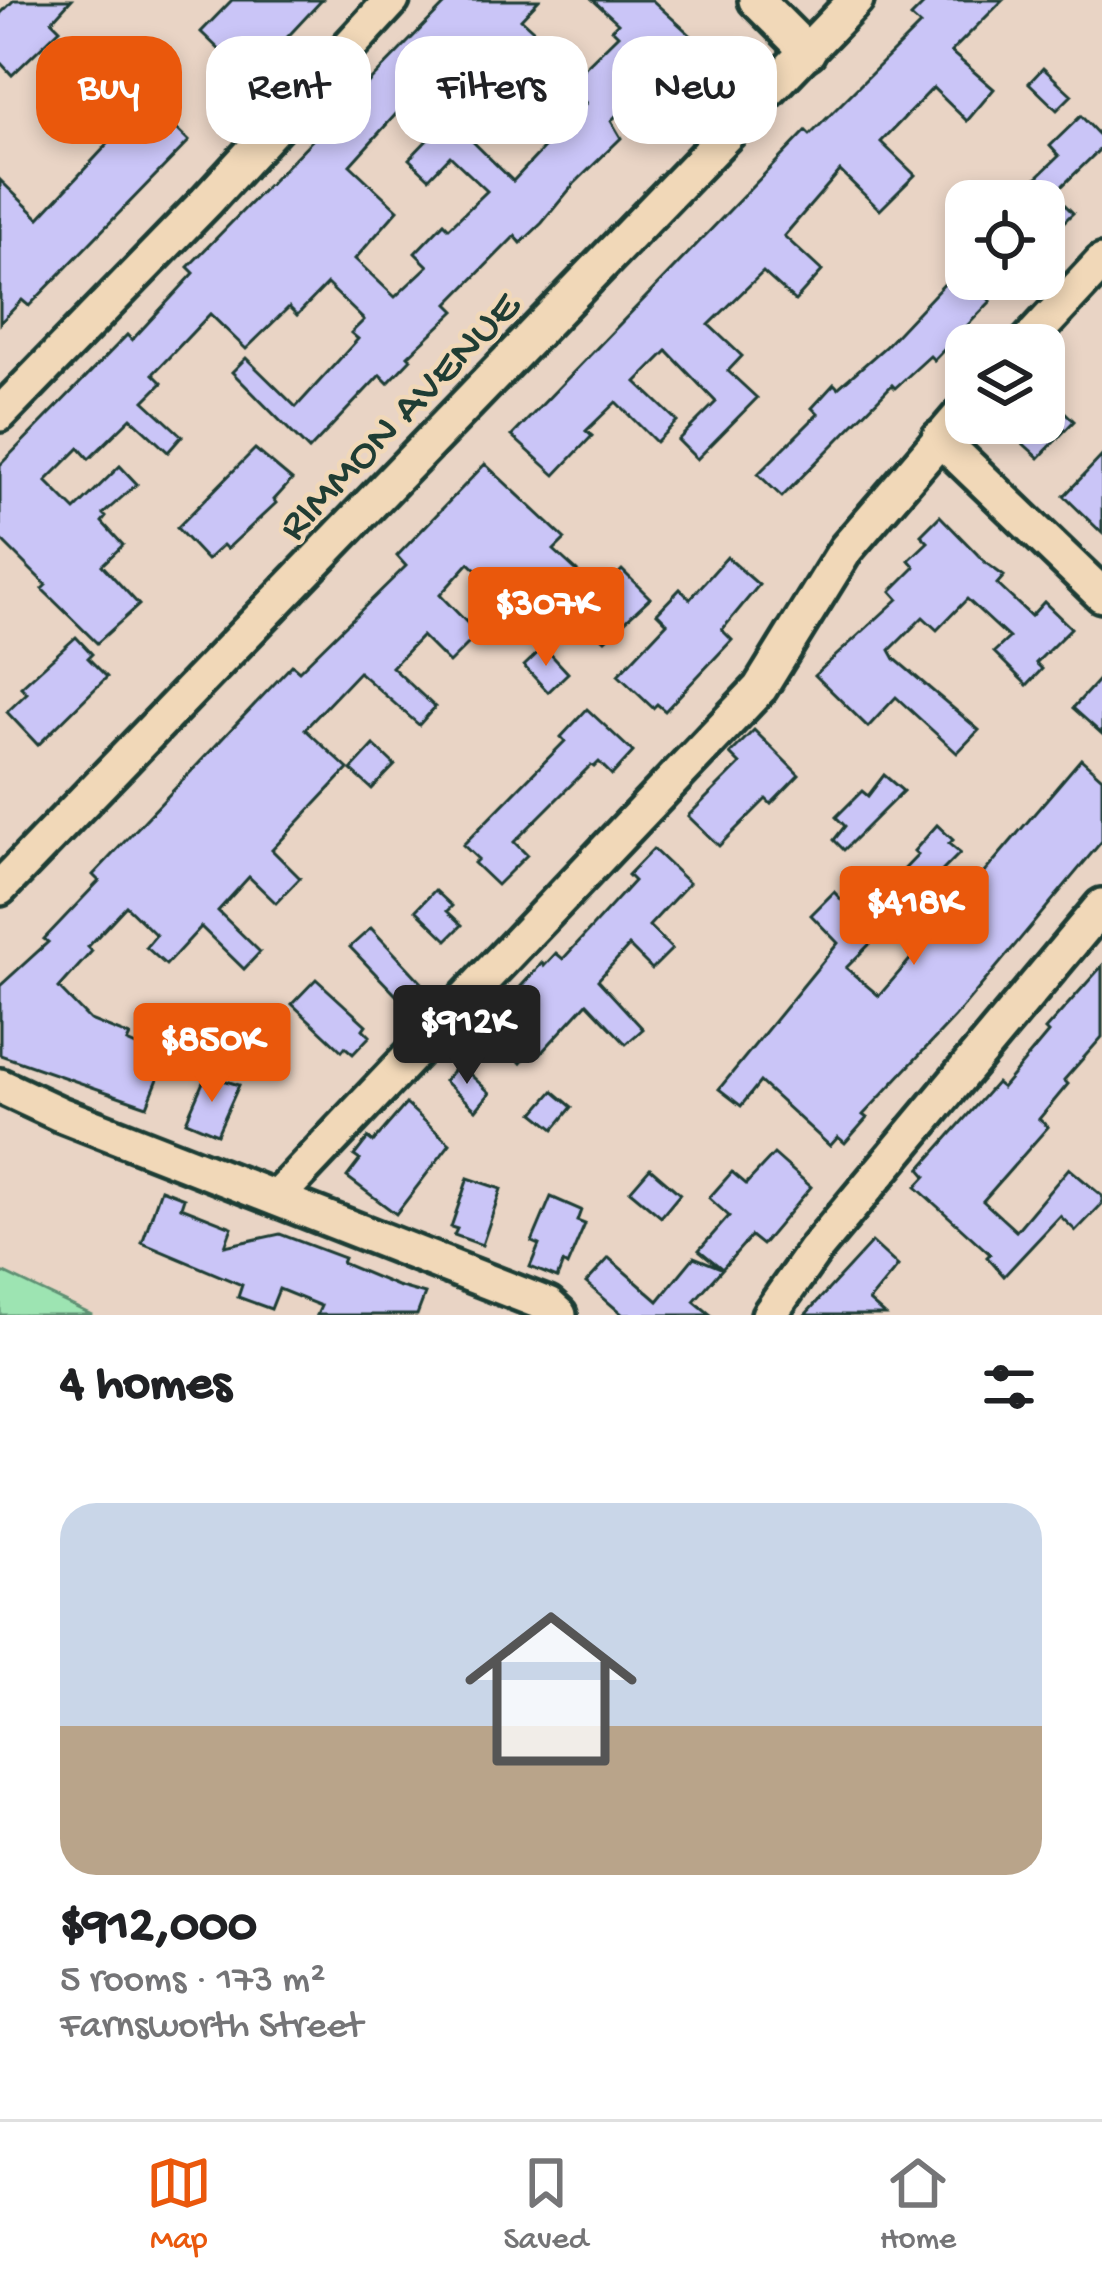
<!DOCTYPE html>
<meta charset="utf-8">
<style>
body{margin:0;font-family:"Gochi Hand",sans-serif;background:#f6f6f6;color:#202124;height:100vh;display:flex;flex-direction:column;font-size:45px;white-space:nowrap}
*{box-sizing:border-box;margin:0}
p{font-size:39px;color:#757577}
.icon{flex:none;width:66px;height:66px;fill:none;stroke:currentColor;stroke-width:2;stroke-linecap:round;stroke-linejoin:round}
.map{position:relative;height:1315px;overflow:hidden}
.sheet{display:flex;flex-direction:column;background:#fff;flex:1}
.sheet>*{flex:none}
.top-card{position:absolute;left:36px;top:36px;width:1032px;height:108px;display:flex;gap:24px}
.buttons{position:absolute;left:945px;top:180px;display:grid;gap:24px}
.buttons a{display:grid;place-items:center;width:120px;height:120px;border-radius:24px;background:#fff;box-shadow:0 6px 18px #0003;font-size:60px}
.price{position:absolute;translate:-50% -102px;padding:0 27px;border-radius:12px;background:#ea580c;color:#fff;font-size:39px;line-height:78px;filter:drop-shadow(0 3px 6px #0008)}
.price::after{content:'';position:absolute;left:50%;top:72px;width:36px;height:27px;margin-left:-18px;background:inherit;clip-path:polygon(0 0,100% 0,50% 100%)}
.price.on{background:#222;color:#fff}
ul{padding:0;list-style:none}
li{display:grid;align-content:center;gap:24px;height:636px;padding:0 60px}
li span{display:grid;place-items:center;height:372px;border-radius:36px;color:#555}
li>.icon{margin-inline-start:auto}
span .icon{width:216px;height:216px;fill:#fffc;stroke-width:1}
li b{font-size:51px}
h2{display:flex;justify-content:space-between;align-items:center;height:144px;padding:0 60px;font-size:51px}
.tag{padding:0 42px;border-radius:36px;background:#fff;box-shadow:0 6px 18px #0003;font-size:42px;line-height:108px}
.tag.on{background:#ea580c;color:#fff}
.tab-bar{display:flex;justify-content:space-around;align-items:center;height:168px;border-top:3px solid #e0e0e0;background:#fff;font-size:33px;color:#757577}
.tab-bar a{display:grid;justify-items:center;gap:6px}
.tab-bar .on{color:#ea580c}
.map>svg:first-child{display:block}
</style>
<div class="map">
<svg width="1102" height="1315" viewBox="0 0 1102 1315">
<rect width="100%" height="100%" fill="#e9d4c5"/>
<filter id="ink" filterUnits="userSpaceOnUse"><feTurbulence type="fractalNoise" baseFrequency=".00833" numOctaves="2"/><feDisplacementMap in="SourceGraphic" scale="24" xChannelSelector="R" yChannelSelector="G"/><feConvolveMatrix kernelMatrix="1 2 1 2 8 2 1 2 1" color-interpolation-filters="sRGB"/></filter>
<g filter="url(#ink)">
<path fill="#9de4b2" stroke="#5e9073" stroke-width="3" d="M0 1271 92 1315H0Z"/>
<g fill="#cac5f7" stroke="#1f3d34" stroke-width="3" fill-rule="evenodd">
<path d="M14 0H71L52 21 60 29 12 75 0 62V14Z"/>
<path d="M232 0H322L249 78 201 32Z"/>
<path d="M449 0H539L521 19 553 48 514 92 508 86 464 133 513 181 586 103 567 85 618 35 612 29 618 23 593 0H652L696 40 689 47 692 50 669 75 662 68 611 121 621 138 574 184 542 223 521 243 515 236 448 304 455 311 408 356 411 359 388 383 380 375 309 450 232 372 246 358 296 407 358 339 351 333 364 320 327 284 297 315 289 307 246 349 210 314 153 374 162 383 144 401 182 436 168 452 131 418 89 459 79 448 46 481 75 510 120 466 137 484 103 514 106 517 102 522 123 545 102 565 139 605 97 643 42 589 46 585 0 539V465L127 335 132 340 194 273 188 267ZM406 103 435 132 409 159 429 178 450 156 487 191 449 228 444 223 415 253 428 266 395 297 355 259 398 210 350 165Z"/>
<path d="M928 0H1003L951 52 994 89 967 121 933 88 881 142 915 175 880 210 840 171 784 236 822 271 795 301 763 272 709 325 742 356 728 371 757 398 697 459 678 440 716 402 667 351 636 382 677 421 656 442 616 402 586 431 592 436 555 475 512 436 806 131 810 135 920 25 911 17Z"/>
<path d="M1043 68 1072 95 1057 110 1029 83Z"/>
<path d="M148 101 189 141 29 306 22 300 0 323V180L39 218Z"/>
<path d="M1081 116 1102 138V147L1054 194 1073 213 1044 241V201H1012L1059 156 1050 146Z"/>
<path d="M966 261V279L991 301 934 360 930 356 895 388 892 385 782 497 758 474 818 414 812 408 834 384 838 388 885 347Z"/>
<path d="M1044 392 1074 421 1039 458 1016 437 1030 423H1044Z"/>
<path d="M255 449 292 480 274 500 276 503 227 549 223 545 207 560 177 528Z"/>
<path d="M1102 456V533L1064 496Z"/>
<path d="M485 464 565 539 554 550 600 592 622 570 650 598 605 640 531 572 507 598 469 563 440 595 478 634 449 663 422 636 392 667 435 707 419 725 359 672 305 729 348 769 272 850 300 878 276 903 249 877 218 911 260 952 244 969 201 927 166 965 146 947 156 935 126 906 88 947 92 951 59 988 90 1020 130 1036 127 1042 166 1059 147 1106 0 1055V986L48 942 44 939 99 881 93 875 292 665 299 671 406 566 397 556Z"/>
<path d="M940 516 986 563 1004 576 997 584 1031 616 1044 602 1071 628 1036 663 1042 669 1027 685 994 652 1009 638 967 599 937 630 923 617 890 650 895 659 979 730 957 753 896 697 868 727 815 675 898 599 891 591 915 567 909 560 928 542 921 535Z"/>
<path d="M727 557 759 585 722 630 732 640 665 711 657 704 653 708 618 675 667 623 657 613 680 589 690 599Z"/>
<path d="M76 637 92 654 88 658 107 677 38 745 7 712 27 693 21 687Z"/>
<path d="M544 647 568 673 548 692 524 666Z"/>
<path d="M1102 676V734L1073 708Z"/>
<path d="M587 709 633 752 612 775 599 762 594 767 591 765 514 842 527 855 497 885 474 863 478 859 463 845 565 741 561 737Z"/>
<path d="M754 730 799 775 771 804 766 799 719 846 688 816 740 764 730 754Z"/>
<path d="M374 745 395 765 372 789 351 770Z"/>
<path d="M1081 759 1102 778V841L955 1017 863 1115 867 1118 845 1143 838 1137 830 1146 760 1082 741 1106 719 1089 838 943 811 915 834 892 858 917 918 855 914 851 937 825 953 840 949 844 960 853 846 968 879 996Z"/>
<path d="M884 775 903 791 844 850 834 840 845 826 836 817 862 791 868 796Z"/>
<path d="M653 849 689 883 649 926 672 949 652 969 629 946 598 980 643 1029 626 1044 587 1003 540 1054 534 1048 521 1063 486 1025 542 963 544 966 556 953 563 959 634 881 628 875Z"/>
<path d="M435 890 452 906 447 911 462 925 447 940 416 910Z"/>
<path d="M371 928 423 984 407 1000 400 994 397 996 350 947Z"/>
<path d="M1102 966V1037L1064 1080 1068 1084 1039 1119 1048 1127 983 1201 1016 1231 1069 1168 1102 1196V1204L1076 1231 1060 1216 1004 1276 987 1257 990 1254 916 1187 926 1176 920 1169 996 1083 1002 1088 1048 1033 1045 1030Z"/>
<path d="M316 979 366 1025 363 1029 370 1036 353 1054 345 1047 342 1051 292 1004Z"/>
<path d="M459 1064 490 1093 476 1110 444 1081Z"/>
<path d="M213 1077 239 1085 217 1134 186 1121 203 1082 210 1084Z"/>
<path d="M553 1091 572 1107 554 1129 534 1113Z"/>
<path d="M406 1104 450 1144 396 1214 347 1177 360 1160 354 1156 368 1138 373 1142Z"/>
<path d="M774 1154 811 1187 762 1245 751 1236 694 1301 711 1315H623L586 1283 609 1258 658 1301 694 1257 721 1268 699 1250 729 1216 709 1198 732 1172 746 1184Z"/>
<path d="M650 1168 680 1194 661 1217 630 1191Z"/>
<path d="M468 1178 501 1189 482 1245 454 1235 457 1229 451 1227Z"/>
<path d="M161 1189 184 1198 181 1207 232 1227 225 1246 280 1234 344 1258 342 1263 397 1286 425 1294 417 1315H317L321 1306 279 1289 271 1309 238 1297 242 1285 142 1243Z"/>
<path d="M551 1197 581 1210 577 1221 585 1224 567 1266 563 1263 557 1278 530 1267 539 1245 532 1242Z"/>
<path d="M872 1242 898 1266 869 1301 885 1315H805Z"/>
</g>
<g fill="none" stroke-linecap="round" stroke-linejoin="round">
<defs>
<g id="minor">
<path d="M756 0 808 52"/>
<path d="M1025 345 1102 262"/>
<path d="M0 414 206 202 392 0"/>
<path d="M939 438 1102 595"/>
<path d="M0 888 856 0"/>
<path d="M0 1086 60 1114 548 1305 559 1315"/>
<path d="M276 1198 760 688 846 549 966 409"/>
<path d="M769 1315 814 1251 1102 906"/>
</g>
</defs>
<use href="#minor" stroke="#1f3d34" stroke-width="42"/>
<use href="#minor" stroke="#f1d8b8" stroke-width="33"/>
</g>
</g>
<g text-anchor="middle" stroke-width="9" stroke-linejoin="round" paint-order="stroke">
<g font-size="45" fill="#1f3d34" stroke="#f1d8b8">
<text transform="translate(396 413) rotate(-46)" y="16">RIMMON AVENUE</text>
</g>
</g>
</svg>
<div class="buttons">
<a><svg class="icon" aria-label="locate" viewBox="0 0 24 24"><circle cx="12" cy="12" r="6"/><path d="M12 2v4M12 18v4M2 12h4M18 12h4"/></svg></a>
<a><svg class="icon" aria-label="layers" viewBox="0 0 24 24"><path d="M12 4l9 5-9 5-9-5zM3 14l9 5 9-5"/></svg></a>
</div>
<b class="price" style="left:546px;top:669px">$307K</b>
<b class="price" style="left:914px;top:968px">$418K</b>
<b class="price on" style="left:467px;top:1087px">$912K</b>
<b class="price" style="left:212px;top:1105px">$850K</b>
<div class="top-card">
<a class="tag on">Buy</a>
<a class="tag">Rent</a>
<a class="tag">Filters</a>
<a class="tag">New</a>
</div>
</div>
<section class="sheet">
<h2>4 homes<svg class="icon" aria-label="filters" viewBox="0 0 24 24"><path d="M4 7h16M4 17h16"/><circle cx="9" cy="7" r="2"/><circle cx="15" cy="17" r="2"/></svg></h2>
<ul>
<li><span style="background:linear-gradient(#c9d6e8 60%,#b9a48a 0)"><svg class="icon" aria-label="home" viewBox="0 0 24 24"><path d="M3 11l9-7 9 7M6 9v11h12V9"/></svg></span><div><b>$912,000</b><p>5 rooms · 173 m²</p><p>Farnsworth Street</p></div></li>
</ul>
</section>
<nav class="tab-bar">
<a class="on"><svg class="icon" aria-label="map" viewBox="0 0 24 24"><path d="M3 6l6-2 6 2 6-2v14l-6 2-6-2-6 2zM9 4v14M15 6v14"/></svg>Map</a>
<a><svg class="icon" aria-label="saved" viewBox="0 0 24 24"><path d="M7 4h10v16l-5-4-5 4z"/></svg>Saved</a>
<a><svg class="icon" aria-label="home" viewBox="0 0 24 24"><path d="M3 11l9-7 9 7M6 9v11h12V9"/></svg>Home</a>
</nav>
